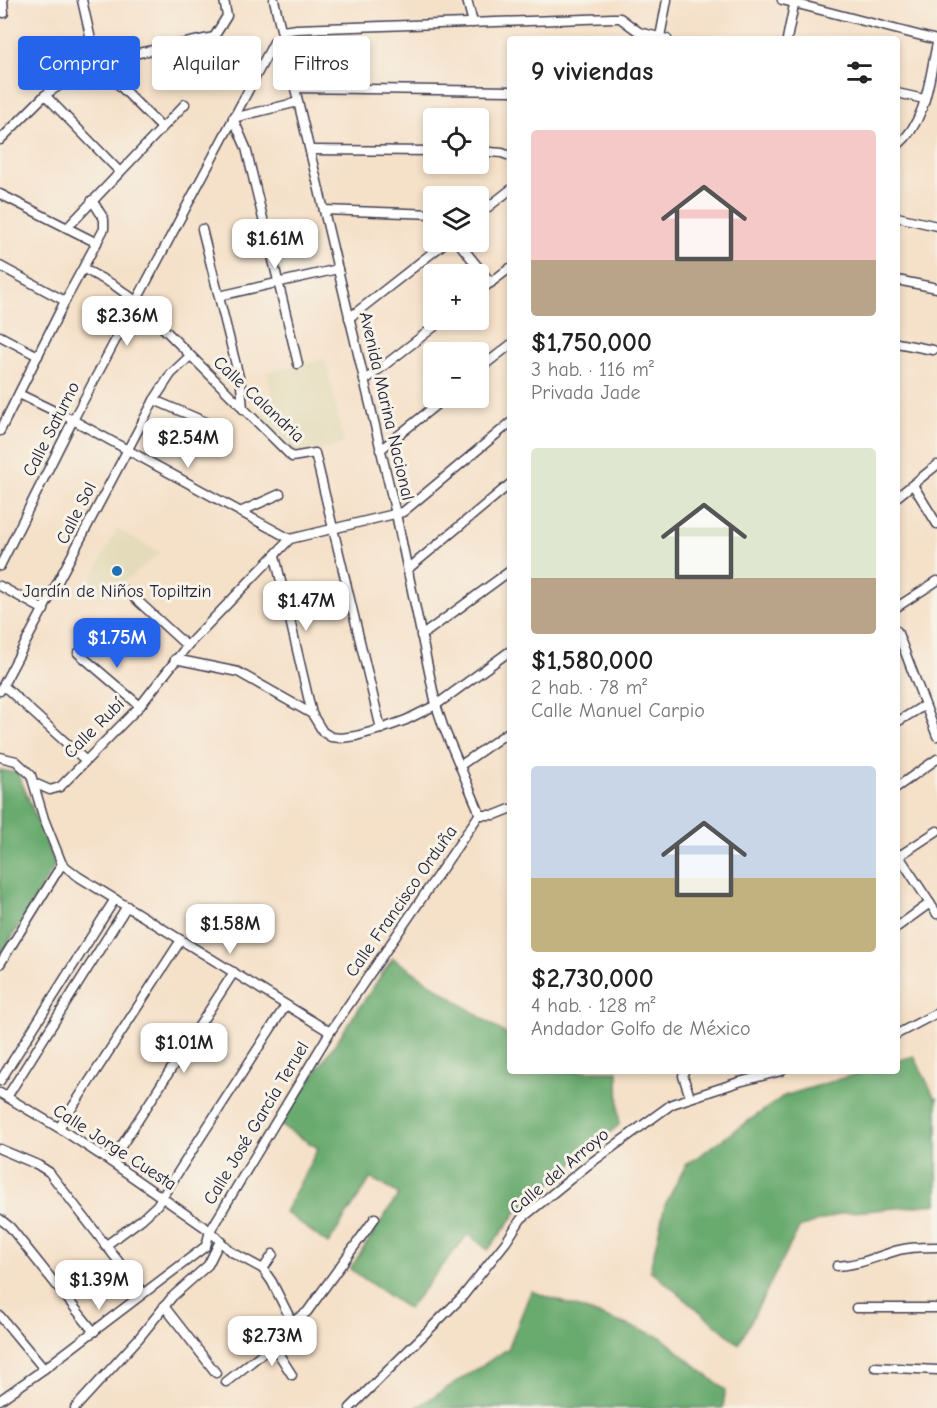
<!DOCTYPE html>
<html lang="es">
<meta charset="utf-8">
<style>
body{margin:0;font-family:"Comic Neue",sans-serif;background:#f2f2f2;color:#222;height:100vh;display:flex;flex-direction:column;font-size:22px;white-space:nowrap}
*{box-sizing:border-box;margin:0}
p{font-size:20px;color:#767676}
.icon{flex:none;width:33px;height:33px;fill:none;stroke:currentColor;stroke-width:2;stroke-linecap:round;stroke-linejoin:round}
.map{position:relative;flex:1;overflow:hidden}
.sheet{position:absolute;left:507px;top:36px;width:393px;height:1038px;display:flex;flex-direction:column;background:#fff;border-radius:6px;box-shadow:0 3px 9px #0003}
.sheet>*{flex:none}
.guide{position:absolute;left:18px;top:36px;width:399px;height:54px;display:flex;gap:12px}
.fabs{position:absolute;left:423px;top:108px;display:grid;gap:12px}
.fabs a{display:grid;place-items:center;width:66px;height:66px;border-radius:6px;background:#fff;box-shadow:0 3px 9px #0003;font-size:30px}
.price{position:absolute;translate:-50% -51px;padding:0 14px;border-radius:12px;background:#fff;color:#222;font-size:20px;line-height:39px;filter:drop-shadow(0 2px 3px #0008)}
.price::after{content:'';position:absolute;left:50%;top:36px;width:18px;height:14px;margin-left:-9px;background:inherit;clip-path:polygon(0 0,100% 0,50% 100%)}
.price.current{background:#2563eb;color:#fff}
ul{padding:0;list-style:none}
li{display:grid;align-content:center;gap:12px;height:318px;padding:0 24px}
li span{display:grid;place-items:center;height:186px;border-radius:6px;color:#555}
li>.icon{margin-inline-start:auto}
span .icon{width:108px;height:108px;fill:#fffc;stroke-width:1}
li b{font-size:26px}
h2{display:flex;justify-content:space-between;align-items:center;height:72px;padding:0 24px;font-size:26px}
.pill{padding:0 21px;border-radius:6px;background:#fff;box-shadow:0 3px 9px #0003;font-size:21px;line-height:54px}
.pill.current{background:#2563eb;color:#fff}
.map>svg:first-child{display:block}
</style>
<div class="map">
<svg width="937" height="1408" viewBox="0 0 937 1408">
<rect width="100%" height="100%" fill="#f7f3e8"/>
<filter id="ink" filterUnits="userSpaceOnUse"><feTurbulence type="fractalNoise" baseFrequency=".0167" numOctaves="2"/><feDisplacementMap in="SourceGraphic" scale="12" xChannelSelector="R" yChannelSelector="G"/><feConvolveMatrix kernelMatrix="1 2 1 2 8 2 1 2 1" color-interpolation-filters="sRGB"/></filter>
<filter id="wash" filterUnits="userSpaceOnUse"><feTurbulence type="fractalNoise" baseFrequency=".008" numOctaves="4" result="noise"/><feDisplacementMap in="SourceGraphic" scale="24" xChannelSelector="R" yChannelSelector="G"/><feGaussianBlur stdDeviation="1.35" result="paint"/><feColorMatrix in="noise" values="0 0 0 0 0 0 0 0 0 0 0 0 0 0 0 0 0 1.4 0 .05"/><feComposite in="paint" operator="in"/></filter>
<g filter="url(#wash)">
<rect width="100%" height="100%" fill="#f5e0c8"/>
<g fill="#e4dbba">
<path d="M326 359 344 444 295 454 256 414 275 409 267 372Z"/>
<path d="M117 529 160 553 104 598 87 588Z"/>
</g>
<g fill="#69aa6e" stroke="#466654" stroke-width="1.5">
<path d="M0 770 18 773 55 865 0 957Z"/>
<path d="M393 958 510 1037V1071H618L619 1125 517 1212 488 1250 468 1234 408 1309 350 1269 399 1194 371 1178 328 1244 285 1212 318 1148 280 1125Z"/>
<path d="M914 1056 935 1098 937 1097V1204L843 1213 799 1228 739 1344 650 1270 665 1205 686 1165 784 1096 866 1071H897V1061Z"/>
<path d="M531 1291 661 1337 725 1390 723 1408H416L508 1349Z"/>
</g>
</g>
<g filter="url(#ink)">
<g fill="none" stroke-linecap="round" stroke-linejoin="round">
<defs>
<g id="minor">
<path d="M3 0 4 13"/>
<path d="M82 0 96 62 162 128"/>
<path d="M274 0 396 514 436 705 443 726 478 809 479 815"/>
<path d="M467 0 473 23"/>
<path d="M782 0 937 40"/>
<path d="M282 31 297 29 613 18H620L639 32 667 39"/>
<path d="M660 37 667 0"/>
<path d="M787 39 795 0"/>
<path d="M295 88 510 91"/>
<path d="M897 93 924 99"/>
<path d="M45 95 120 172"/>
<path d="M233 118 246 148 298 364"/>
<path d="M233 118 298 102"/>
<path d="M0 140 45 95 96 62 214 37 227 16 224 0"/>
<path d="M897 146C927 121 929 79 937 43"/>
<path d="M310 150 434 151"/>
<path d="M478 151 502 153 510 156"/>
<path d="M0 194 97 243"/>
<path d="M324 210 434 214"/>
<path d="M478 215 510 190"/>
<path d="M897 217 937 226"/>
<path d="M67 228 185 104"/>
<path d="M202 229 241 385 243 409"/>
<path d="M458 242 491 283"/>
<path d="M0 266 65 301"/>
<path d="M84 269 114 285 136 301 292 457 315 453 381 729"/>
<path d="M897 280 937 288"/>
<path d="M478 292 510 268"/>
<path d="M219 296 338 269"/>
<path d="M349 318 446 242"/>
<path d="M0 336 38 356"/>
<path d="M897 343 933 350"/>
<path d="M478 370 510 345"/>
<path d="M364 381 443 320"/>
<path d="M19 394 73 420 290 539"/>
<path d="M154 400 213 425"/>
<path d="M0 431 65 301 104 229V219L92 200"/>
<path d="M380 450 445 398"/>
<path d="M913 485 937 524"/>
<path d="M897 497 937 465"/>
<path d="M240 512 280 494"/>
<path d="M275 556 312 714 323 732 331 737 341 738 356 736 381 729 406 720 436 705 510 651"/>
<path d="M0 566 73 420 274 42"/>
<path d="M408 569 510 484"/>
<path d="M0 586 44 610"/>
<path d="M127 591 187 646"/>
<path d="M897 607 937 581"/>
<path d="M897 631 937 736"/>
<path d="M421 636 510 571"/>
<path d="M78 653 140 706"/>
<path d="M175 659 238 672 312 714"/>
<path d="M4 686 85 760"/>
<path d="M0 691 154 400 171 374 190 356"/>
<path d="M897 722 925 705"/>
<path d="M0 757 16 761 31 775 44 819 62 864"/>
<path d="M461 765 510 731"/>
<path d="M34 783 50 790 60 787 140 706 187 646 290 539 403 512 510 423"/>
<path d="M897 787 937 759"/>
<path d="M479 815H495L510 809"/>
<path d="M897 853 937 914"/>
<path d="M899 856 937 831"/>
<path d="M62 864 79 877 330 1032"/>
<path d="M897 927 930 903"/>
<path d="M0 964 62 864"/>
<path d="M897 1034 937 1013"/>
<path d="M684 1071 683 1076 690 1097"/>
<path d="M0 1081 115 899"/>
<path d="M0 1093 59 1128 111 1162 210 1231 230 1251 263 1269 272 1282 292 1322"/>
<path d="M7 1097 127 906"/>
<path d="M59 1128 181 940"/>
<path d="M0 1149 38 1165 49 1172 143 1293"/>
<path d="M111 1162 234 972"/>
<path d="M0 1219 10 1227 94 1332"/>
<path d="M105 1246 142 1219 157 1205 286 1005"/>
<path d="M837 1266C857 1265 871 1259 889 1253 905 1247 920 1247 937 1247"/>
<path d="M263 1269 273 1254"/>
<path d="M164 1306 216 1373"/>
<path d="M856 1308H937"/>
<path d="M0 1316 44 1369"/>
<path d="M273 1345 292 1375"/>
<path d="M875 1367 937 1370"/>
<path d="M226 1382 273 1345 292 1322 307 1312 375 1218"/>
<path d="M0 1400 44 1369 206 1246 210 1231 330 1032 479 815"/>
<path d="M75 1408 139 1338 172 1297 208 1265 220 1241"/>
<path d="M350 1408 463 1296 506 1242 521 1219 588 1165 672 1104 739 1082 781 1071"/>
</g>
</defs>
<use href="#minor" stroke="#423e50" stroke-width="11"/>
<use href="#minor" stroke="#fff" stroke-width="8"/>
</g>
</g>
<circle fill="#1f6fb2" stroke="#f7f3e8" stroke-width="2" cx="117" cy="571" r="6"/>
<g text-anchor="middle" stroke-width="6" stroke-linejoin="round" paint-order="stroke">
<g font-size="18" fill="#22223b" stroke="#f7f3e8">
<text transform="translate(259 399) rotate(43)" y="6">Calle Calandria</text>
<text transform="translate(387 406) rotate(77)" y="6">Avenida Marina Nacional</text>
<text transform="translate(51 429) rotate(-63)" y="6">Calle Saturno</text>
<text transform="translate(76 513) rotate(-63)" y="6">Calle Sol</text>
<text transform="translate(94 728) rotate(-45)" y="6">Calle Rubí</text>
<text transform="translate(401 901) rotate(-55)" y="6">Calle Francisco Orduña</text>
<text transform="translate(256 1123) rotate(-59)" y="6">Calle José García Teruel</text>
<text transform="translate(115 1147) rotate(33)" y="6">Calle Jorge Cuesta</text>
<text transform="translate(559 1171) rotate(-40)" y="6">Calle del Arroyo</text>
</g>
<g font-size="18" fill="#22223b" stroke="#f7f3e8">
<text x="117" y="597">Jardín de Niños Topiltzin</text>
</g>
</g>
</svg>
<div class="fabs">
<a><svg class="icon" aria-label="locate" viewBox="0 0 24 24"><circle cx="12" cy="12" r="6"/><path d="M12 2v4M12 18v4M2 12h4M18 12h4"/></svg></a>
<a><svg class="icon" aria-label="layers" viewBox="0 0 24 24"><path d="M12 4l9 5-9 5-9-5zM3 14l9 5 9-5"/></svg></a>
<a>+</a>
<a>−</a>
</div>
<b class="price" style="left:275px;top:270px">$1.61M</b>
<b class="price" style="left:127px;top:347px">$2.36M</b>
<b class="price" style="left:188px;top:469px">$2.54M</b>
<b class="price" style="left:306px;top:632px">$1.47M</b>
<b class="price current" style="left:117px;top:669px">$1.75M</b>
<b class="price" style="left:230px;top:955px">$1.58M</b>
<b class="price" style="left:184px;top:1074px">$1.01M</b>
<b class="price" style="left:99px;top:1311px">$1.39M</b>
<b class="price" style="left:272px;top:1367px">$2.73M</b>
<div class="guide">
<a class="pill current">Comprar</a>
<a class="pill">Alquilar</a>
<a class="pill">Filtros</a>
</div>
<section class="sheet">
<h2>9 viviendas<svg class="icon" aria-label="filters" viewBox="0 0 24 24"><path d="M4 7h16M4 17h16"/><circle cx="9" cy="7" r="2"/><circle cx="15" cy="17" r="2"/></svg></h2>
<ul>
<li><span style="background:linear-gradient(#f6c9c9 70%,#b9a48a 0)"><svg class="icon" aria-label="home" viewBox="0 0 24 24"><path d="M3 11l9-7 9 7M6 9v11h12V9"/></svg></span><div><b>$1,750,000</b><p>3 hab. · 116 m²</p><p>Privada Jade</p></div></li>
<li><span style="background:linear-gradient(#dfe7d0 70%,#b9a48a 0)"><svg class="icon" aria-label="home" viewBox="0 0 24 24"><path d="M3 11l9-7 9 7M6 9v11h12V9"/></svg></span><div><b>$1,580,000</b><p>2 hab. · 78 m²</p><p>Calle Manuel Carpio</p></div></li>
<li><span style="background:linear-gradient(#c9d6e8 60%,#c2b280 0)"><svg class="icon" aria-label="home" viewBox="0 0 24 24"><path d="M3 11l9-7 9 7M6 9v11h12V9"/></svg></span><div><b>$2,730,000</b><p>4 hab. · 128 m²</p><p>Andador Golfo de México</p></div></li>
</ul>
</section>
</div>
